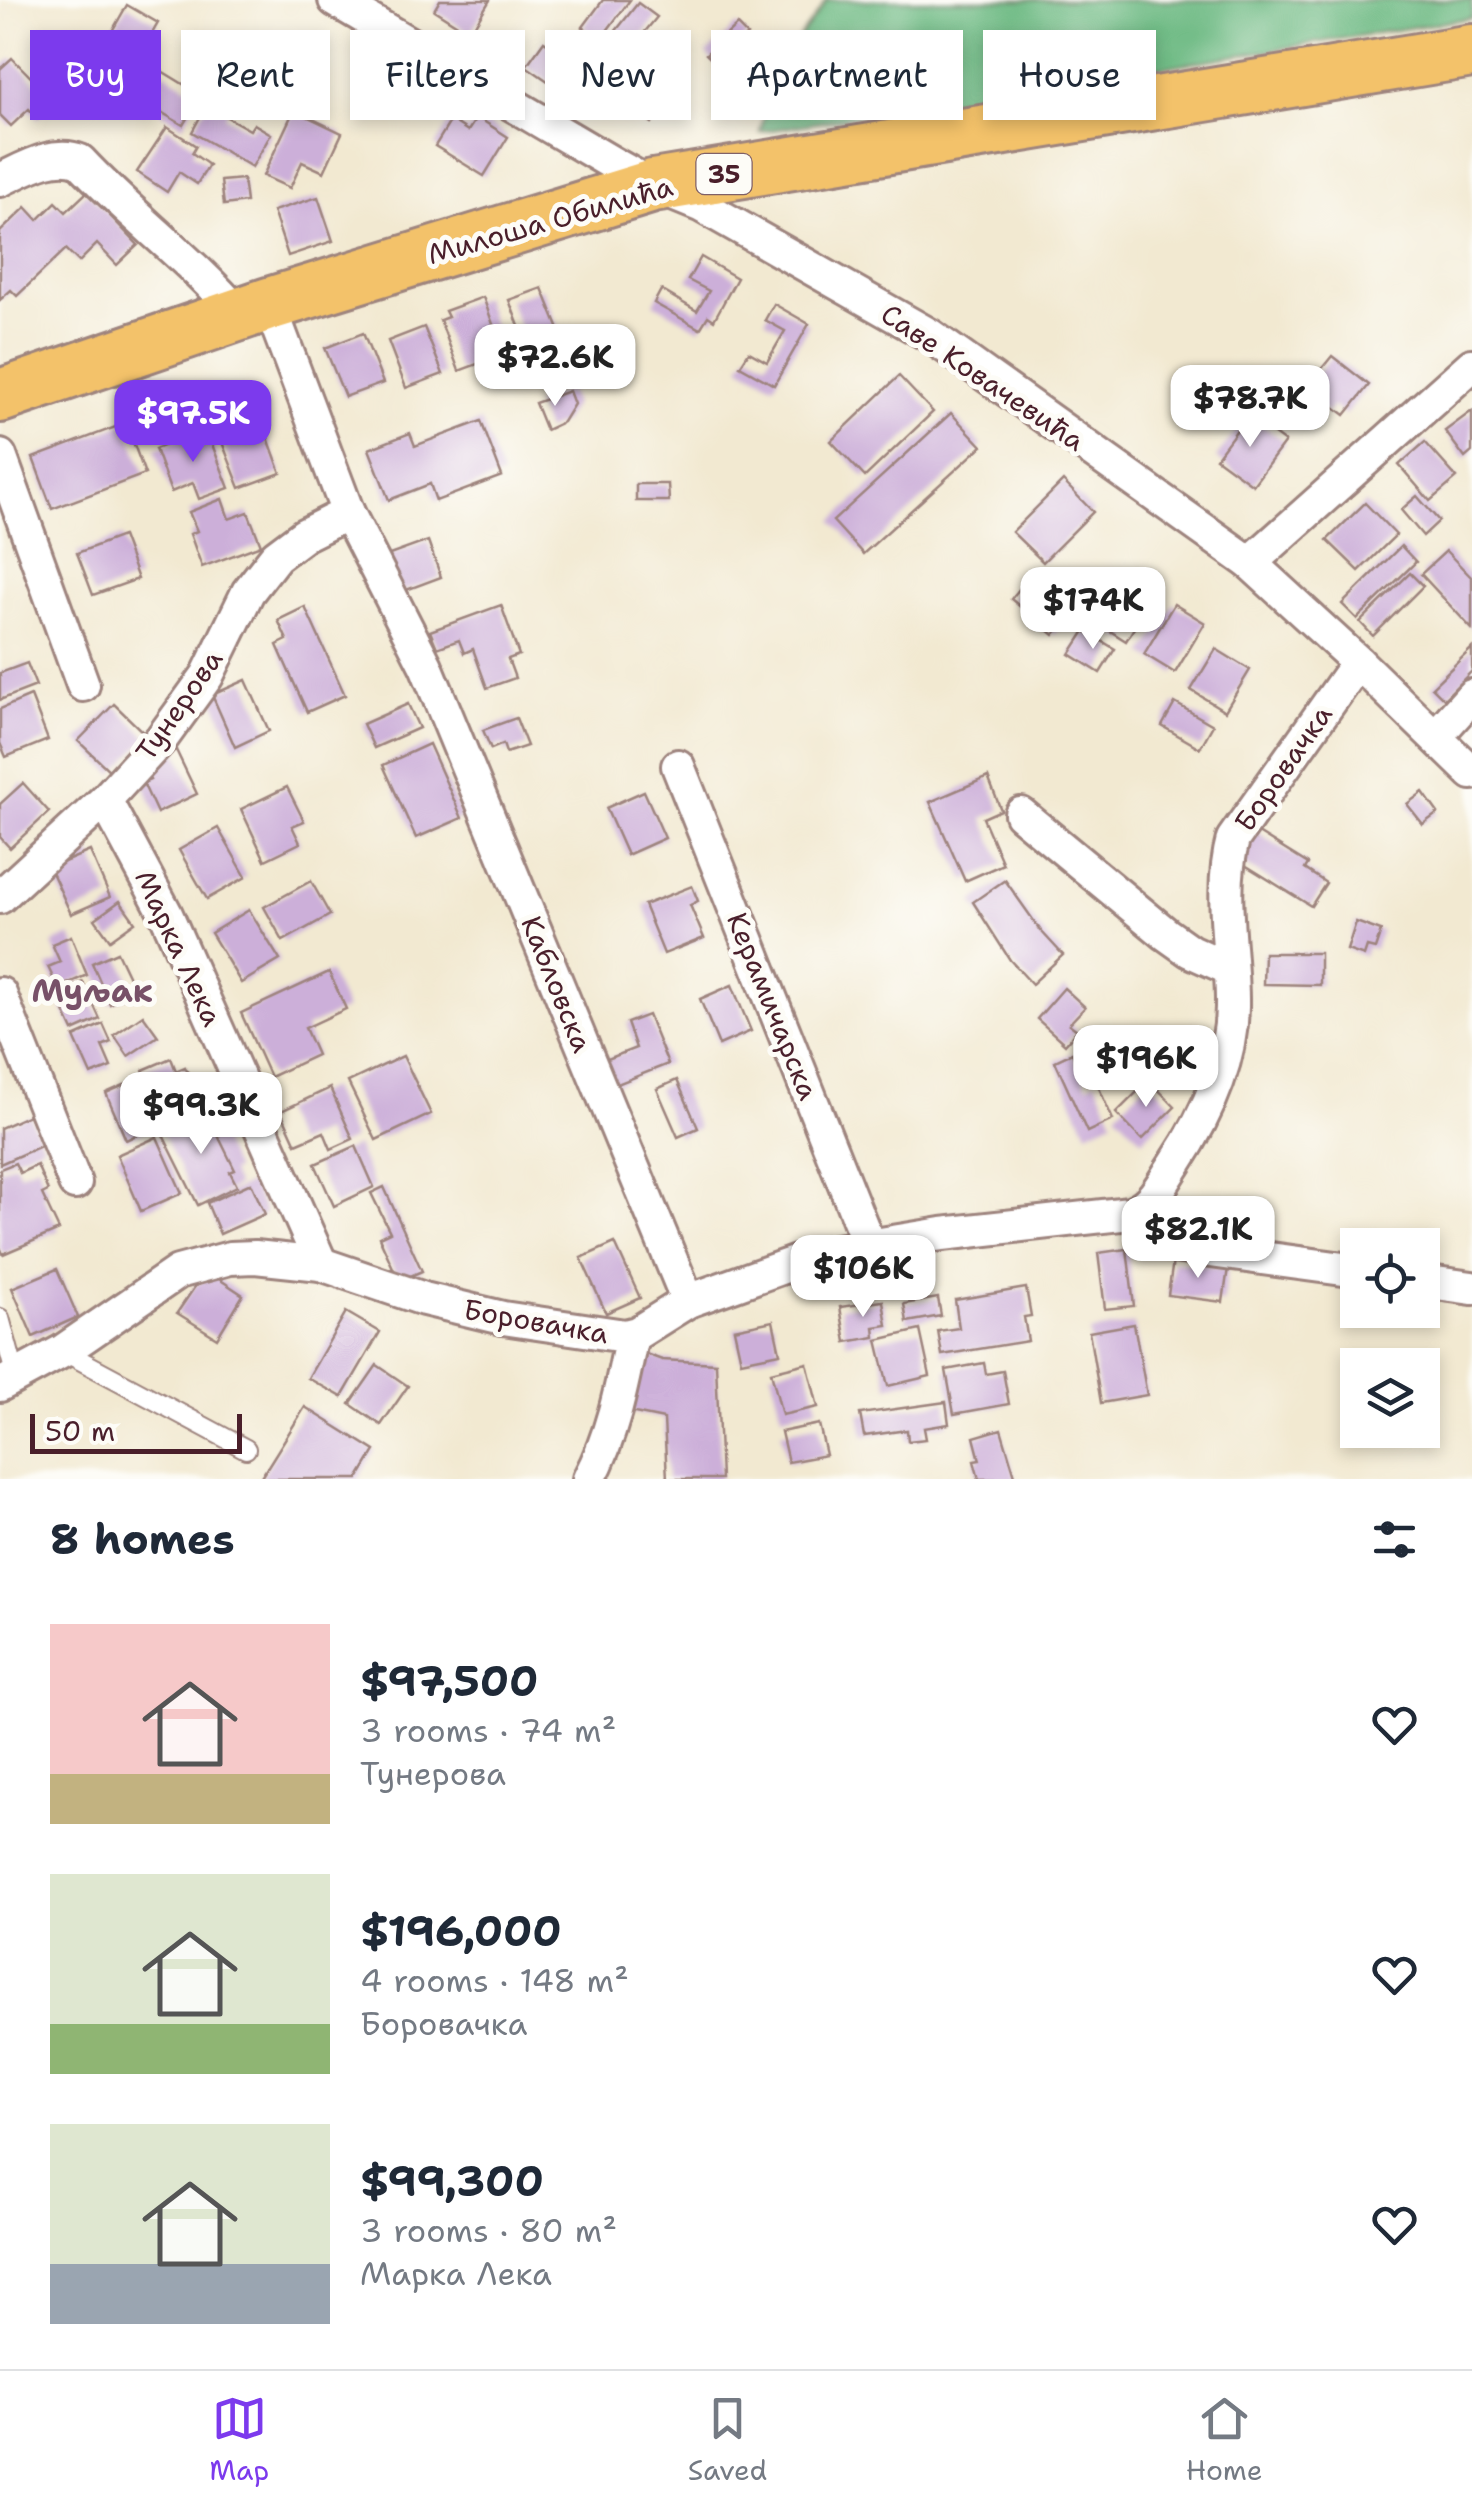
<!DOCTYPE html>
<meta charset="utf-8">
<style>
body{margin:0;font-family:"Shantell Sans",sans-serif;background:#f2f2f3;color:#1f2937;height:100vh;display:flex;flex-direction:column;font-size:38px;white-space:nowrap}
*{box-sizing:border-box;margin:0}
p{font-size:32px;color:#747a83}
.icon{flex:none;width:55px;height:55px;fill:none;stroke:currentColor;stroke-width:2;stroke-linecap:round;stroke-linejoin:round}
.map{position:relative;height:1479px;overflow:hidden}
.details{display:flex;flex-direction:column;background:#fff;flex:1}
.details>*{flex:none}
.guide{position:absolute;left:30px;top:30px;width:1412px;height:90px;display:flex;gap:20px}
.tools{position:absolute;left:1340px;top:1228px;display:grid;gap:20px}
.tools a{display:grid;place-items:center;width:100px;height:100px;border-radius:0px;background:#fff;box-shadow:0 5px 15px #0003;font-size:50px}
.scale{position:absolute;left:30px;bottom:25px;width:212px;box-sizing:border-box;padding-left:10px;border:5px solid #4a1f2b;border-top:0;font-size:28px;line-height:35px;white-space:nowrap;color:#4a1f2b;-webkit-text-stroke:8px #fdfcf7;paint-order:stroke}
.price{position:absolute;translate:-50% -85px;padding:0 22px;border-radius:20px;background:#fff;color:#222;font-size:32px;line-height:65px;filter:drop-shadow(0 2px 5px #0008)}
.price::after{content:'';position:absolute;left:50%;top:60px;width:30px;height:22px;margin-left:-15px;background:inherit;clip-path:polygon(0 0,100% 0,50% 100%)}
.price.selected{background:#7c3aed;color:#fff}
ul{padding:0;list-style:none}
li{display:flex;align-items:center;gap:30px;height:250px;padding:0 50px}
li span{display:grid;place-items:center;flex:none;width:280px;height:200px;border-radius:0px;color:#555}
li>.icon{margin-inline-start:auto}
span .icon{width:120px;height:120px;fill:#fffc;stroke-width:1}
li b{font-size:42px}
h2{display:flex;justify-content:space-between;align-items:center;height:120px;padding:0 50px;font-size:42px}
.pill{padding:0 35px;border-radius:0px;background:#fff;box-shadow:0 5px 15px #0003;font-size:35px;line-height:90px}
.pill.selected{background:#7c3aed;color:#fff}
.tab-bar{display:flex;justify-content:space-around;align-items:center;height:140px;border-top:2px solid #e0e1e3;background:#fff;font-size:28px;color:#747a83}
.tab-bar a{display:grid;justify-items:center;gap:5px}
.tab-bar .selected{color:#7c3aed}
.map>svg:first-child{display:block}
</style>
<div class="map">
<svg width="1472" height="1479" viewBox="0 0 1472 1479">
<rect width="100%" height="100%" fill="#fdfcf7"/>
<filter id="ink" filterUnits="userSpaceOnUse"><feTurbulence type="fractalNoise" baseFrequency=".01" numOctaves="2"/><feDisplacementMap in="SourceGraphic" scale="20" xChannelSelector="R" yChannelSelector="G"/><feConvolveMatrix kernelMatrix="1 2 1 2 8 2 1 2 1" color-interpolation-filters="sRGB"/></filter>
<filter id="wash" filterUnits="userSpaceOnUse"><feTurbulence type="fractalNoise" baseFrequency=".0048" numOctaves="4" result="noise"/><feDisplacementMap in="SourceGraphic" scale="40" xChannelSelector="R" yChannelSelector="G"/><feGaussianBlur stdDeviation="2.25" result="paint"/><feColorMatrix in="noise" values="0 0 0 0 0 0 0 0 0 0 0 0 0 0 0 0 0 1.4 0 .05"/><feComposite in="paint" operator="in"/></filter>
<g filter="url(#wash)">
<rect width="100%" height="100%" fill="#f2e9d1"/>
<path fill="#6cb982" stroke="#5b6c56" stroke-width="2.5" d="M827 0H1472V18L760 132 775 72Z"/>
<g id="blocks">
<g fill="#ccafd9">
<path d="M440 0H490L470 33 434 10Z"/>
<path d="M603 0H630L600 40 583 27Z"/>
<path d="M638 3 657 17 625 56 607 42Z"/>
<path d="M127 5 158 23 138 58 107 40Z"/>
<path d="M737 25 747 35 716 64 706 54Z"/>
<path d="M544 41 575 62 558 88 526 66Z"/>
<path d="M12 58 55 102 38 118 29 109 11 126 0 115V69Z"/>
<path d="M641 64 661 78 655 87 670 96 652 123 610 94 627 69 634 74Z"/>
<path d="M152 65 201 95 183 125 134 96Z"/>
<path d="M210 99 229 109 225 116 250 130 254 124 271 134 252 167 192 132Z"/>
<path d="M294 110 342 133 324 172 302 162 290 188 263 176Z"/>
<path d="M477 117 508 137 484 176 435 146 451 120 468 131Z"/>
<path d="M167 127 196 146 192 153 209 165 197 184 179 172 167 192 137 172Z"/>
<path d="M243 179 246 202 224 205 221 181Z"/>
<path d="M87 192 138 245 117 265 97 244 79 262 66 249 17 296 11 290 0 300V232L26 207 38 220 56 202 66 212Z"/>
<path d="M318 197 333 241 288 256 273 211Z"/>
<path d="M701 257 737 278 714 320 708 316 700 329 654 303 661 290 697 311 709 291 688 280Z"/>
<path d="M542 288 562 337 577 332 593 375 578 381 569 355 535 368 509 300Z"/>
<path d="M483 297 504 354 459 371 440 320 448 317 445 311Z"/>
<path d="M774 304 809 324 774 385 740 366 749 352 767 362 785 331 765 320Z"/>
<path d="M424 327 443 374 406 388 388 341Z"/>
<path d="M363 333 383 383 345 397 325 348Z"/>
<path d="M1332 356 1369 385 1345 415 1333 406 1327 413 1302 393Z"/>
<path d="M899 376 933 412 865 477 831 441Z"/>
<path d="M569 391 574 404 563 422 546 430 535 403Z"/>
<path d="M1472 411V452L1465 458 1445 431Z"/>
<path d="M951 413 982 446 863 554 833 521Z"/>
<path d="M1248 415 1285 442 1253 485 1216 458Z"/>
<path d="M260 416 281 473 240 488 218 432Z"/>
<path d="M481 421 502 476 436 501 430 484 389 500 369 449 410 433 415 446Z"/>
<path d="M126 423 145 474 52 509 33 458Z"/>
<path d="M206 429 229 488 199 499 193 483 171 492 155 449Z"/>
<path d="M1425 442 1457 478 1430 501 1399 465Z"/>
<path d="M1063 481 1093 512 1043 562 1012 532Z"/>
<path d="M636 484H668L669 501H636Z"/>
<path d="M1417 496 1439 521 1423 536 1401 510Z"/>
<path d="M222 499 229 519 248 512 261 545 202 567 190 534 197 531 189 512Z"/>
<path d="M1365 503 1396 535 1359 571 1327 540Z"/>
<path d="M122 536 138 579 93 595 77 553Z"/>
<path d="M428 541 441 577 401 592 384 557Z"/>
<path d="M1401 546 1416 562 1357 619 1342 604Z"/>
<path d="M1446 551 1472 578V629L1421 574Z"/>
<path d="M1034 571 1077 607 1054 635 1011 599Z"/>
<path d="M1410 573 1423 586 1373 636 1360 622Z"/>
<path d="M1115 575 1152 599 1126 641 1088 617Z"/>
<path d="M1174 604 1205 623 1175 673 1144 654Z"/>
<path d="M501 605 519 655 508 659 515 678 487 688 473 649 464 653 459 640 437 648 430 631Z"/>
<path d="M305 607 345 695 307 712 277 645 287 640 278 620Z"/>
<path d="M1085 631 1115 649 1100 673 1070 654Z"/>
<path d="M1472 648V671L1444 699 1432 687Z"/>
<path d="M1216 649 1250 670 1225 711 1191 690Z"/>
<path d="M27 663 36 686 0 700V673Z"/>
<path d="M246 680 269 731 235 747 212 695Z"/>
<path d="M31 696 48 740 6 757 0 743V709Z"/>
<path d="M1175 703 1213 725 1200 748 1162 726Z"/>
<path d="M114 704 148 737 113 774 78 741Z"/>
<path d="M408 704 419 728 374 748 363 724Z"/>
<path d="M516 718 527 746 506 753 503 744 491 749 483 730Z"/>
<path d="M429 744 462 818 416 838 383 765Z"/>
<path d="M176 750 197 794 157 813 143 783 150 780 143 766Z"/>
<path d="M988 777 1001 810 983 818 1003 864 965 881 930 802Z"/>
<path d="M23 783 49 812 10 848 0 837V804Z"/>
<path d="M287 787 304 821 292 826 300 843 265 860 241 809Z"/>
<path d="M644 791 665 838 627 855 606 808Z"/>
<path d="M1423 792 1438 813 1423 824 1407 804Z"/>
<path d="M218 828 246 877 207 899 179 850Z"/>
<path d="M1255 831 1308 864 1305 869 1326 883 1311 906 1237 860Z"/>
<path d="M90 851 110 897 71 914 50 868Z"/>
<path d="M1005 880 1041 931 1063 955 1032 984 1010 960 973 902Z"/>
<path d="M311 881 330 915 283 941 264 907Z"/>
<path d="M692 886 698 901 690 905 704 938 664 954 644 905Z"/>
<path d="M120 901 135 922 110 940 95 919Z"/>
<path d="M249 910 280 960 241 983 211 933Z"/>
<path d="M1356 922 1381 931 1375 949 1367 947 1364 956 1347 950Z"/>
<path d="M71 936 87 975 58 988 48 967 60 962 52 944Z"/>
<path d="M117 952 136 992 110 1004 92 963Z"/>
<path d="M1264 953H1320V985L1263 984Z"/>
<path d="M329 972 346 1009 305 1028 317 1055 270 1077 241 1013Z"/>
<path d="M83 982 100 1019 73 1031 56 994Z"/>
<path d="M732 985 751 1031 719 1045 700 999Z"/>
<path d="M1064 988 1085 1007 1069 1024 1077 1030 1065 1044 1037 1019Z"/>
<path d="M143 1015 158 1036 128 1056 114 1035Z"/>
<path d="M648 1015 668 1064 615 1085 605 1060 636 1048 627 1023Z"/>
<path d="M103 1024 111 1042 102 1046 111 1067 91 1075 74 1037Z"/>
<path d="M1072 1053 1087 1085 1096 1081 1113 1120 1087 1132 1055 1061Z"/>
<path d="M403 1056 431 1114 376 1140 348 1082Z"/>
<path d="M171 1058 176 1071 185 1067 193 1083 183 1087 189 1101 161 1113 143 1070Z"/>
<path d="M677 1080 698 1128 678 1137 657 1089Z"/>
<path d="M1149 1080 1175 1107 1142 1140 1116 1113Z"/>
<path d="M131 1082 151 1128 126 1140 106 1093Z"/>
<path d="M330 1088 353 1139 331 1149 324 1132 296 1144 281 1111Z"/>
<path d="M205 1109 235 1170 230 1172 237 1186 198 1205 161 1131Z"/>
<path d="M29 1115 43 1145 0 1164V1128Z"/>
<path d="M157 1137 182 1193 141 1211 117 1155Z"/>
<path d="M356 1146 374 1187 334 1206 315 1164Z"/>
<path d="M15 1163 20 1173 37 1165 48 1191 42 1194 59 1230 3 1254 0 1247V1169Z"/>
<path d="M251 1183 265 1214 220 1234 207 1203Z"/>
<path d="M384 1187 422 1271 399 1281 379 1237 390 1232 371 1193Z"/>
<path d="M615 1243 640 1298 606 1313 581 1258Z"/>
<path d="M1127 1249 1134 1306 1105 1309 1098 1253Z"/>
<path d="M1173 1261 1228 1268 1223 1302 1168 1295Z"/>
<path d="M57 1269 78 1317 33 1337 12 1288Z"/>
<path d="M213 1275 243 1295 217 1338 177 1313 196 1285Z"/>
<path d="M1026 1288 1031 1316 1024 1317 1028 1341 942 1355 938 1331 959 1328 955 1300Z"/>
<path d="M938 1298 941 1316 907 1322 904 1304Z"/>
<path d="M883 1301 887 1325 874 1327 875 1337 846 1342 840 1307Z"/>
<path d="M346 1312 380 1332 342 1397 308 1378Z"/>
<path d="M773 1321 780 1353 741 1361 734 1329Z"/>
<path d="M1134 1324 1147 1395 1101 1403 1089 1332Z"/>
<path d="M920 1330 930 1376 888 1386 877 1340Z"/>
<path d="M643 1353 662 1360 716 1363 721 1479H667L664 1419 625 1411Z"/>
<path d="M807 1363 818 1407 782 1415 771 1372Z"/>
<path d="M984 1363 986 1374 1003 1371 1009 1404 954 1414 946 1370Z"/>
<path d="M377 1365 408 1386 381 1425 350 1404Z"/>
<path d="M946 1402 949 1424 924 1428 926 1439 908 1441 907 1430 864 1436 860 1414Z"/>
<path d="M305 1407 375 1451 358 1479H260Z"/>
<path d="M819 1424 826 1455 788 1462 781 1432Z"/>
<path d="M1001 1429 1016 1479H979L974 1461 980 1460 974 1437Z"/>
</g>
</g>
</g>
<g filter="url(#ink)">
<use href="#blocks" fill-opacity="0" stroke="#9e847e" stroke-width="2.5"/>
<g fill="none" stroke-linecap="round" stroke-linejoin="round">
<defs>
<g id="lane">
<path d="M0 1318 16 1377"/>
<path d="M63 1351 246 1449"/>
</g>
<g id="street">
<path d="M335 0 612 163 653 186 702 206 931 336 1250 563 1358 662 1472 773"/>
<path d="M0 180C24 169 54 150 80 161 130 215 191 259 239 315"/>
<path d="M269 304 348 513 426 666 688 1301"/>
<path d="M0 456 83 685"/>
<path d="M1250 563 1472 365"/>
<path d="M1436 736 1472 696"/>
<path d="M678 766 869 1245"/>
<path d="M105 800 166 914 321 1264"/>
<path d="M1021 814 1166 934 1190 951 1228 968"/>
<path d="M0 897 105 800 162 738 207 676 248 592 276 556 304 535 348 513"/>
<path d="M0 994 75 1183"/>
<path d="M1144 1208 1161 1236 1174 1246 1358 1271"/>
<path d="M1422 1281 1472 1288"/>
<path d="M0 1385 63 1351 178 1272 230 1258 255 1257 321 1264 424 1299 503 1318 625 1336 637 1333 688 1301 819 1254 942 1234 1130 1213C1153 1206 1162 1183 1175 1164 1206 1117 1231 1064 1232 1007 1233 951 1218 895 1233 839L1358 662"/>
<path d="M589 1479C613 1434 622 1385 632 1335"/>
</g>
<path id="primary" d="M0 396 269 304 653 186 1472 51"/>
</defs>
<use href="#lane" stroke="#9e847e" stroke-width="22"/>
<use href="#street" stroke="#9e847e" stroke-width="38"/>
<use href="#primary" stroke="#9e847e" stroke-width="58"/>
<use href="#lane" stroke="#fff" stroke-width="18"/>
<use href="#street" stroke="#fff" stroke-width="32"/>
<use href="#primary" stroke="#f3c26a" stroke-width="52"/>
</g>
</g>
<g text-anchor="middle" stroke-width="10" stroke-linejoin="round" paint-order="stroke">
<rect fill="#fdfcf7" stroke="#806168" stroke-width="2.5" x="696.5" y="154" width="55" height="40" rx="8"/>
<g font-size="25" font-weight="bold" fill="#4a1f2b">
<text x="724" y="183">35</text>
</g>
<g font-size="28" fill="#4a1f2b" stroke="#fdfcf7">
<text transform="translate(550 220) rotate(-16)" y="10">Милоша Обилића</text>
<text transform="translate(983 377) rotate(34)" y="10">Саве Ковачевића</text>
<text transform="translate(179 705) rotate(-55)" y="10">Тунерова</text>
<text transform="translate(1283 768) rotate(-55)" y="10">Боровачка</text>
<text transform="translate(179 948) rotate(65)" y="10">Марка Лека</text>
<text transform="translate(557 984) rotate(68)" y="10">Кабловска</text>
<text transform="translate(773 1006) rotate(68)" y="10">Керамичарска</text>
<text transform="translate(536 1321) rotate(10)" y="10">Боровачка</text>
</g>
<g font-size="32" font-weight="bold" fill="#785168" stroke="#fdfcf7">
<text x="92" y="1002">Муљак</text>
</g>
</g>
</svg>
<div class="tools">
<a><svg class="icon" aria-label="locate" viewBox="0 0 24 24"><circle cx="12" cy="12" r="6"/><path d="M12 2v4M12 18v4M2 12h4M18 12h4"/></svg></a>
<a><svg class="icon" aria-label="layers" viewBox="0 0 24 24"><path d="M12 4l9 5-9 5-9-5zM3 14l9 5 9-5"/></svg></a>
</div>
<div class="scale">50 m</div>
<b class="price" style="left:555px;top:409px">$72.6K</b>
<b class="price" style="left:1250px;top:450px">$78.7K</b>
<b class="price selected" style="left:193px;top:465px">$97.5K</b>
<b class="price" style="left:1093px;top:652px">$174K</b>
<b class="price" style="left:1146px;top:1110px">$196K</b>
<b class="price" style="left:201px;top:1157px">$99.3K</b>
<b class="price" style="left:1198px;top:1281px">$82.1K</b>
<b class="price" style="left:863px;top:1320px">$106K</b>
<div class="guide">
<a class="pill selected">Buy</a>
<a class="pill">Rent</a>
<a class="pill">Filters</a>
<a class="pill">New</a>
<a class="pill">Apartment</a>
<a class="pill">House</a>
</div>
</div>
<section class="details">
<h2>8 homes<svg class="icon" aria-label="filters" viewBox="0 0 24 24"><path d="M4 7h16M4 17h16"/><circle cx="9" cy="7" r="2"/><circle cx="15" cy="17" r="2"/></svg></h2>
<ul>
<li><span style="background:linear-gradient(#f6c9c9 75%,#c2b280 0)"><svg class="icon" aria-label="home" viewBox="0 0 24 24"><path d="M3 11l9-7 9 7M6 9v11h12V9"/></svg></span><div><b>$97,500</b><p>3 rooms · 74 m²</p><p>Тунерова</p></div><svg class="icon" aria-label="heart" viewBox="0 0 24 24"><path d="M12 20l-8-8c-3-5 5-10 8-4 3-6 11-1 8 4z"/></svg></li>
<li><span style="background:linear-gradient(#dfe7d0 75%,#8fb573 0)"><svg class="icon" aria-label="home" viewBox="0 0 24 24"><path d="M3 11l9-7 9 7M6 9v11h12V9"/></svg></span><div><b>$196,000</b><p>4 rooms · 148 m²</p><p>Боровачка</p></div><svg class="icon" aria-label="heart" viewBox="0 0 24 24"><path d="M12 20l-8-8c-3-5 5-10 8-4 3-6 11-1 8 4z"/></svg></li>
<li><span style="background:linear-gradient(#dfe7d0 70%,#9aa5b1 0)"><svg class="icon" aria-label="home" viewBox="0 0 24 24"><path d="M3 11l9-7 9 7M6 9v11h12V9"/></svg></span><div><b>$99,300</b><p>3 rooms · 80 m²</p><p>Марка Лека</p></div><svg class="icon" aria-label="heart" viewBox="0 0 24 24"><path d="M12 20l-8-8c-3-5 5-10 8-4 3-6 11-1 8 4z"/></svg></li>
</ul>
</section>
<nav class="tab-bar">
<a class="selected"><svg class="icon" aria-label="map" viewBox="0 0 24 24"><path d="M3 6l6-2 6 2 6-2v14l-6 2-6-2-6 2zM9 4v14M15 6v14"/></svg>Map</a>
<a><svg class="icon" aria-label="saved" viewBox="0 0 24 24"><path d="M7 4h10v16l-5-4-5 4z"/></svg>Saved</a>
<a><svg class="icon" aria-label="home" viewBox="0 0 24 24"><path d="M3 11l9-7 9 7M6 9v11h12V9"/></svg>Home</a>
</nav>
